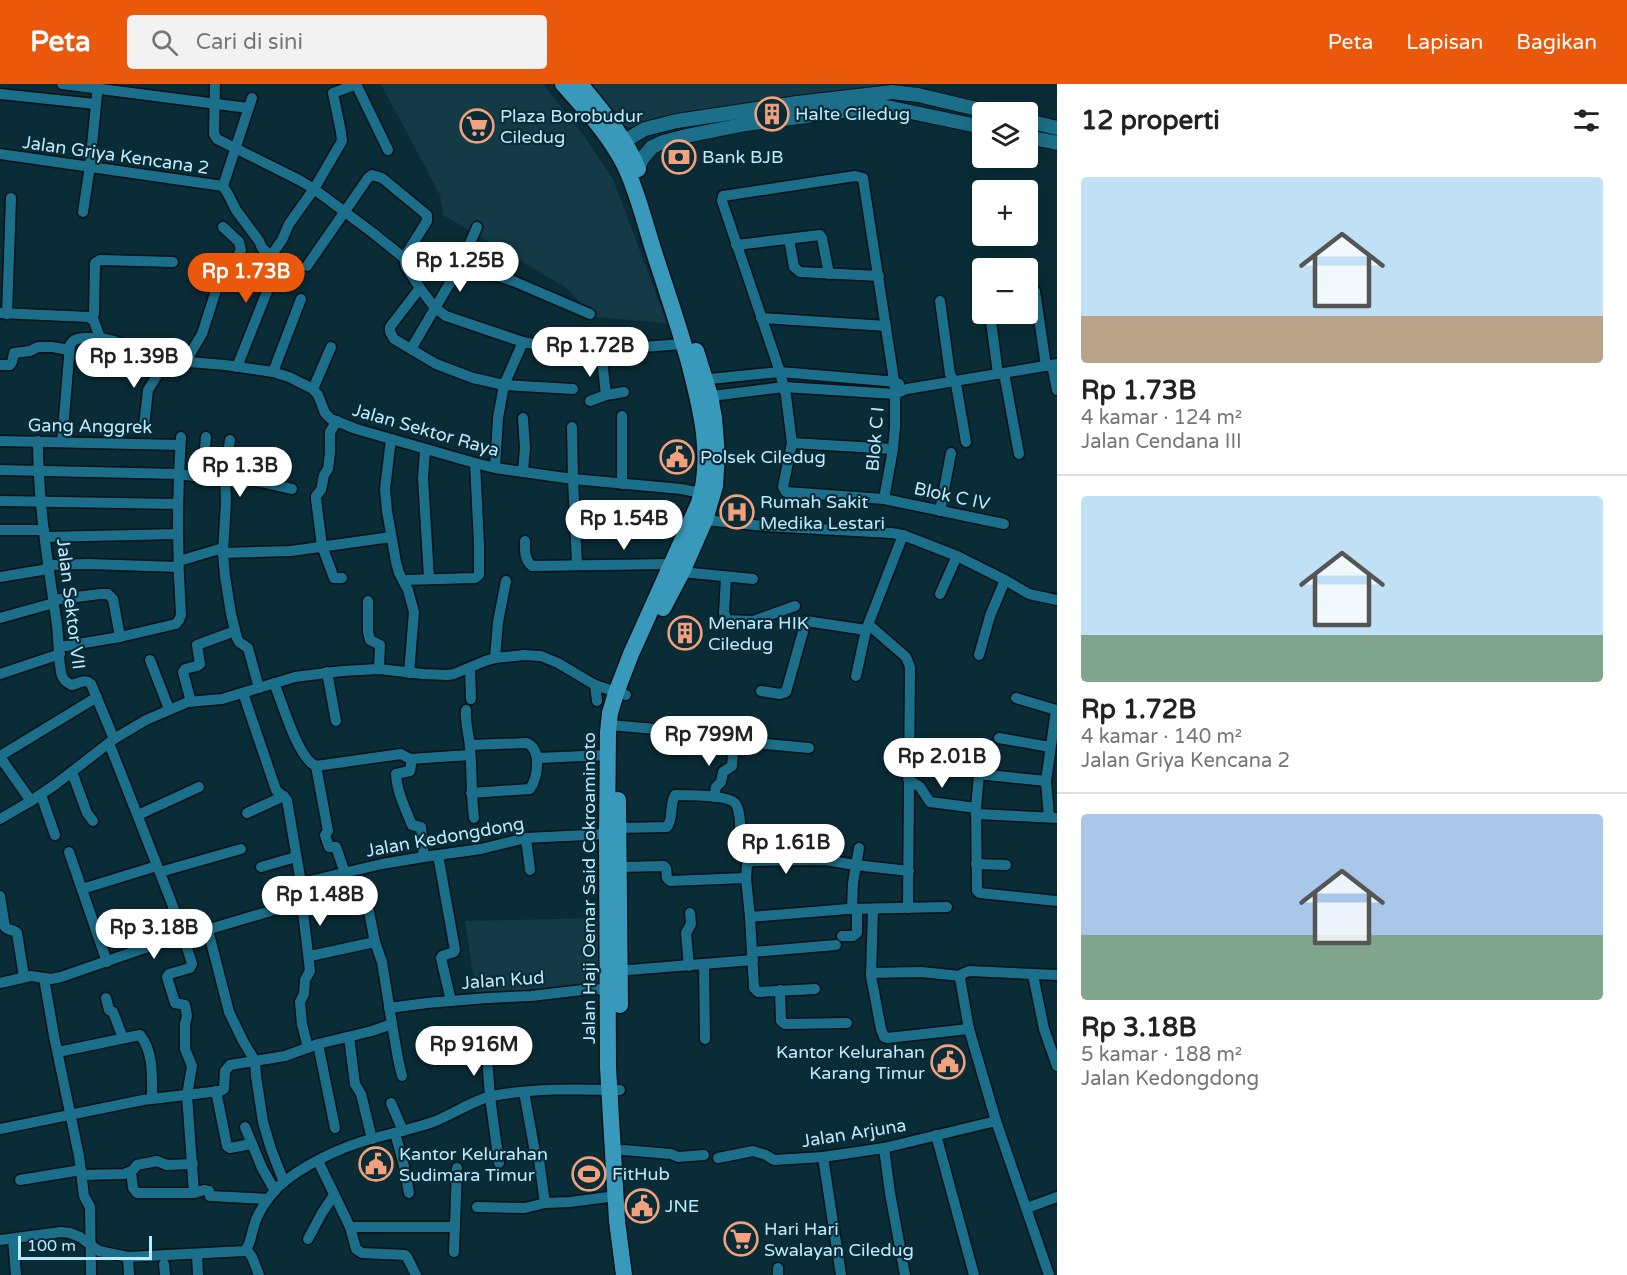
<!DOCTYPE html>
<html lang="id">
<meta charset="utf-8">
<style>
body{margin:0;font-family:"Varela Round",sans-serif;background:#f2f2f2;color:#222;height:100vh;display:flex;flex-direction:column;font-size:22px;white-space:nowrap}
*{box-sizing:border-box;margin:0}
p{font-size:20px;color:#767676}
.icon{flex:none;width:33px;height:33px;fill:none;stroke:currentColor;stroke-width:2;stroke-linecap:round;stroke-linejoin:round}
.map{position:relative;flex:1;overflow:hidden}
.side{display:flex;flex-direction:column;background:#fff;width:570px}
.side>*{flex:none}
.tools{position:absolute;left:972px;top:18px;display:grid;gap:12px}
.tools a{display:grid;place-items:center;width:66px;height:66px;border-radius:6px;background:#fff;box-shadow:0 3px 15px #0003;font-size:30px}
.scale{position:absolute;left:18px;bottom:15px;width:134px;box-sizing:border-box;padding-left:6px;border:3px solid #bceafe;border-top:0;font-size:16px;line-height:21px;white-space:nowrap;color:#bceafe;-webkit-text-stroke:4px #0a2c37;paint-order:stroke}
.price{position:absolute;translate:-50% -51px;padding:0 14px;border-radius:21px;background:#fff;color:#222;font-size:20px;line-height:39px;filter:drop-shadow(0 2px 3px #0008)}
.price::after{content:'';position:absolute;left:50%;top:36px;width:18px;height:14px;margin-left:-9px;background:inherit;clip-path:polygon(0 0,100% 0,50% 100%)}
.price.on{background:#ea580c;color:#fff}
ul{padding:0;list-style:none}
li{display:grid;align-content:center;gap:12px;height:318px;padding:0 24px}
li+li{border-top:2px solid #e0e0e0}
li span{display:grid;place-items:center;height:186px;border-radius:6px;color:#555}
li>.icon{margin-inline-start:auto}
span .icon{width:108px;height:108px;fill:#fffc;stroke-width:1}
li b{font-size:26px}
h2{display:flex;justify-content:space-between;align-items:center;height:72px;padding:0 24px;font-size:26px}
header{display:flex;align-items:center;gap:36px;box-sizing:border-box;height:84px;padding:0 30px;background:#ea580c;color:#fff}
header strong{font-size:28px}
nav{display:flex;gap:33px;margin-inline-start:auto;font-size:21px}
.search{width:420px;height:54px;background:#f2f2f2;display:flex;align-items:center;gap:15px;box-sizing:border-box;padding:0 21px;border-radius:6px;color:#767676;font-size:22px}
main{display:flex;flex:1;min-height:0}
.map>svg:first-child{display:block}
</style>
<header>
<strong>Peta</strong>
<div class="search"><svg class="icon" aria-label="search" viewBox="0 0 24 24"><circle cx="10" cy="10" r="6"/><path d="M15 15l6 6"/></svg>Cari di sini</div>
<nav><a>Peta</a><a>Lapisan</a><a>Bagikan</a></nav>
</header>
<main>
<div class="map">
<svg width="1057" height="1191" viewBox="0 0 1057 1191">
<rect width="100%" height="100%" fill="#0a2c37"/>
<g fill="#143947">
<path d="M381 0H543L584 52 613 95 667 239 595 233 565 203 443 131 440 111Z"/>
<path d="M591 0H883L852 9 636 43H628L622 39Z"/>
<path d="M598 834 601 902 476 910 465 837Z"/>
</g>
<g fill="none" stroke-linecap="round" stroke-linejoin="round">
<defs>
<g id="minor">
<path d="M62 0 248 24"/>
<path d="M215 0 214 50 217 55 299 96 314 105 373 149 404 174 406 183 420 204 435 224 446 232 523 258 575 268 683 260"/>
<path d="M0 10 95 20"/>
<path d="M0 70 223 102 252 14"/>
<path d="M223 102 229 112 236 126 259 157 262 164 271 172"/>
<path d="M83 128 90 82 98 0"/>
<path d="M789 155 794 183 800 188 879 192"/>
<path d="M736 161 820 151 822 154 829 190"/>
<path d="M461 180 513 197 590 230"/>
<path d="M307 182 368 94 372 91 382 94 427 131V137L404 174"/>
<path d="M420 204 390 243V248L394 255 436 280 473 294 504 301 573 305"/>
<path d="M1035 207 1046 282"/>
<path d="M940 217 950 290 956 300 966 358"/>
<path d="M0 229 89 233 94 237 100 254 114 257 126 262 134 270 153 275 225 281 273 288 289 293 313 305 318 311 325 329 331 335 356 345 475 379 495 384 573 395 681 405 702 409"/>
<path d="M7 230 11 114"/>
<path d="M990 230 998 290"/>
<path d="M92 234 94 230 95 179 100 176 173 178"/>
<path d="M761 234 886 242"/>
<path d="M411 265 461 180 477 143"/>
<path d="M601 266 606 311"/>
<path d="M189 278 190 270 202 250 222 188 225 185 231 183 241 166 239 158 223 143"/>
<path d="M0 281H10L12 278 14 269 30 267 38 263H52L69 266"/>
<path d="M1052 281 1057 306"/>
<path d="M237 283 274 190 266 179 282 156 289 140 314 105 342 57 341 48 333 9 354 1 357 2 388 66"/>
<path d="M273 288 301 215"/>
<path d="M1004 289 1019 370"/>
<path d="M700 296 780 288 886 297 894 298 899 300"/>
<path d="M313 305 331 263"/>
<path d="M704 313 784 303 895 310 907 305 1057 280"/>
<path d="M590 317 606 311 624 308"/>
<path d="M622 332V400"/>
<path d="M337 337 330 348V369L328 385 324 391 321 406 316 412V415L322 462 334 494H342"/>
<path d="M144 342 148 306 156 293 160 276"/>
<path d="M572 343 573 395 577 480"/>
<path d="M391 355 385 405 387 427 396 478 399 489 408 506 414 528 409 589"/>
<path d="M230 356 225 390 226 418 223 469 225 492 231 530 237 554 239 558 248 564 259 604"/>
<path d="M0 357 180 361"/>
<path d="M38 357C38 419 48 481 57 541 59 556 58 579 62 592 64 597 67 599 72 601 79 599 85 594 91 600L114 655"/>
<path d="M62 358 70 261C75 251 89 255 100 254"/>
<path d="M792 359 893 365"/>
<path d="M425 366 423 394 429 494"/>
<path d="M495 384 498 334 504 301 523 258"/>
<path d="M0 386 179 390 193 392 202 389 203 386 206 353"/>
<path d="M523 388 525 364 523 334"/>
<path d="M225 390 292 405"/>
<path d="M884 415 893 365 895 343V303L863 94 855 92 723 112 722 117 780 288 786 312 792 359 783 403 786 408 884 415 1004 440"/>
<path d="M0 417 178 420"/>
<path d="M940 427 951 369"/>
<path d="M705 436 765 442 891 449 903 451 957 472 1005 496 1029 510 1057 516"/>
<path d="M0 446H44"/>
<path d="M45 453 178 450"/>
<path d="M525 457C525 466 524 475 532 482L671 480"/>
<path d="M223 469 291 467 391 453"/>
<path d="M179 477 223 464"/>
<path d="M48 481 89 480 178 483"/>
<path d="M682 488 753 495"/>
<path d="M0 493 48 485"/>
<path d="M726 493 724 529 727 536 753 537 795 522"/>
<path d="M404 496 475 494 479 491V460L475 379"/>
<path d="M940 510 957 472"/>
<path d="M53 516 100 510H108L113 515 120 553"/>
<path d="M368 517V548L370 556 380 561 379 585"/>
<path d="M0 534 54 519"/>
<path d="M869 541 906 573 910 583 908 824"/>
<path d="M60 563 120 553 176 540 179 536 181 531C177 472 177 412 181 353"/>
<path d="M979 571 990 532 1005 496"/>
<path d="M495 574 498 538 506 497"/>
<path d="M150 576 169 625"/>
<path d="M470 584 471 615"/>
<path d="M327 588 336 637"/>
<path d="M0 590 60 570"/>
<path d="M856 592 866 546 903 451"/>
<path d="M274 599C282 618 298 675 316 682L401 670 410 675 470 671"/>
<path d="M595 601 597 617"/>
<path d="M761 607 780 610 786 608 806 537 866 546"/>
<path d="M243 609 276 706 287 716 301 799"/>
<path d="M1016 614 1056 626 1046 697 1049 733"/>
<path d="M191 618 183 588 185 585 197 582 200 580 197 561 235 547"/>
<path d="M466 626C465 639 469 651 470 663 472 687 471 710 474 734"/>
<path d="M609 641 715 650 734 657 809 664"/>
<path d="M999 654 1050 663"/>
<path d="M109 659 171 817 191 876 192 880 190 884 169 890 167 893 175 919 185 921 187 932 185 940V965L192 982 187 1011 194 1109"/>
<path d="M470 661 527 659C542 666 538 693 530 705L471 709"/>
<path d="M0 672 97 613"/>
<path d="M0 673 31 717"/>
<path d="M538 674 608 671"/>
<path d="M412 675 410 687 396 690C397 708 405 724 412 741L421 743 424 773"/>
<path d="M980 679 976 724 977 807 980 809 1057 817"/>
<path d="M316 682 328 747 325 751 329 763H336L345 789"/>
<path d="M72 688 87 729 93 737"/>
<path d="M978 690 1046 697"/>
<path d="M908 695 920 703 930 718 976 724"/>
<path d="M41 711 55 751"/>
<path d="M714 713 716 703 721 698 723 688 732 682 734 657"/>
<path d="M247 729 284 712"/>
<path d="M976 730 1057 734"/>
<path d="M138 731 199 703"/>
<path d="M0 735 31 717 56 700 114 655 146 636 188 618 222 615 295 593 342 587 379 585 423 590 448 591 454 590 485 577 495 574 524 571 541 572 558 579 595 601 626 611"/>
<path d="M619 744 667 743C674 734 669 721 675 711 687 711 728 711 735 719 741 726 740 747 741 756 743 764 745 771 749 778"/>
<path d="M526 754 530 786"/>
<path d="M69 768 107 878"/>
<path d="M438 771 455 866 454 868 442 872 441 874 451 917"/>
<path d="M976 780 1006 781"/>
<path d="M261 783 296 773"/>
<path d="M619 783 664 782 666 784 667 794 670 797 746 794"/>
<path d="M160 788 241 765"/>
<path d="M82 805 157 782"/>
<path d="M0 812 5 843C8 847 14 845 17 849L24 893"/>
<path d="M852 825 853 799 859 764"/>
<path d="M873 825 871 892 881 945 884 953 887 954 969 945"/>
<path d="M750 833 848 825 947 823"/>
<path d="M208 846 229 928 243 957 255 977 256 992 263 1038 271 1065 284 1098"/>
<path d="M842 852H853L857 849V825"/>
<path d="M752 868 836 861"/>
<path d="M310 872 375 858"/>
<path d="M704 881 705 955"/>
<path d="M689 882 686 849 691 840 690 829"/>
<path d="M616 887 753 876"/>
<path d="M871 889 921 888 961 892"/>
<path d="M1033 891 1044 945 1057 982"/>
<path d="M44 894 54 952 79 1072 84 1112 90 1123 91 1191"/>
<path d="M0 899 31 892 51 895 61 893 139 866 301 818"/>
<path d="M815 905 758 908 754 904 750 833 746 794 747 780 752 777 825 776 855 781 909 787"/>
<path d="M780 906 781 937 785 940 847 939"/>
<path d="M106 914 109 926 113 928 123 954"/>
<path d="M389 924 427 919 487 914 531 912 591 905 613 906"/>
<path d="M392 940 398 975 402 992"/>
<path d="M349 953 355 1000 361 1010 372 1055"/>
<path d="M318 960 335 1044"/>
<path d="M308 964 302 940 300 918 304 910 305 896 310 887 300 803 301 799 382 780 424 773 481 765 526 754 607 750"/>
<path d="M58 968 140 951C154 968 152 994 152 1015"/>
<path d="M487 972 490 1013 499 1079"/>
<path d="M216 1007 227 1062 230 1064 251 1060"/>
<path d="M524 1008 535 1068 539 1076 545 1119"/>
<path d="M391 1019 403 1047"/>
<path d="M245 1043 262 1084 275 1107"/>
<path d="M0 1045 143 1016 220 1007 224 1005 225 987 230 981 285 972 318 960 372 947 392 940 382 878 375 858 367 818"/>
<path d="M395 1049 404 1082 409 1109"/>
<path d="M936 1051 974 1191"/>
<path d="M884 1064 890 1109 905 1191"/>
<path d="M623 1066 671 1070 678 1073 704 1071"/>
<path d="M823 1073 841 1191"/>
<path d="M718 1074 753 1067 766 1071 774 1076 823 1073 884 1064 996 1037"/>
<path d="M318 1077 350 1143 356 1165 362 1169 405 1171 407 1173 416 1191"/>
<path d="M131 1088 133 1104 137 1109H194L204 1106 209 1107 210 1112 268 1115"/>
<path d="M82 1091 124 1090 132 1087 137 1081 157 1077 167 1081 193 1080"/>
<path d="M20 1096 81 1086"/>
<path d="M477 1123 525 1124 545 1119 570 1118 616 1112"/>
<path d="M1027 1124 1057 1113"/>
<path d="M350 1143H455"/>
<path d="M13 1155 16 1191"/>
<path d="M308 1155 322 1129 334 1111"/>
<path d="M0 1156 61 1148 70 1149 80 1153 99 1167 128 1173 245 1167C251 1160 251 1150 254 1142 258 1127 268 1114 278 1103 301 1082 341 1063 371 1055 392 1049 413 1045 433 1038 452 1031 473 1016 492 1012 534 1004 577 1005 620 1006"/>
<path d="M247 1166 252 1173 259 1191"/>
<path d="M454 1168 457 1084"/>
<path d="M197 1170 198 1191"/>
<path d="M128 1173 129 1191"/>
<path d="M164 1180 165 1191"/>
<path d="M778 1184V1191"/>
<path d="M1049 1191 996 1037 969 945 960 894 962 890 969 887 1057 891"/>
</g>
<g id="tertiary">
<path d="M1028 37 1057 44"/>
<path d="M1028 53 1057 59"/>
<path d="M616 62 645 45 677 37 797 19 892 8 918 11 990 28"/>
<path d="M638 84 642 75 652 63 663 58 686 52 746 40 882 22 982 43"/>
</g>
<g id="primary">
<path d="M563 0C585 25 609 50 624 80 638 108 645 141 655 171 666 205 678 240 688 275 700 321 714 372 699 419L631 570 616 609 610 629 608 648 607 750 608 983 617 1137 624 1191"/>
<path d="M580 0C602 27 625 53 638 85"/>
<path d="M663 524 682 488 705 436 715 402 717 371 714 334 710 312 696 267"/>
<path d="M618 716 620 921"/>
</g>
</defs>
<use href="#minor" stroke="#061217" stroke-width="13"/>
<use href="#tertiary" stroke="#061217" stroke-width="16"/>
<use href="#primary" stroke="#061217" stroke-width="19"/>
<use href="#minor" stroke="#1c6f8a" stroke-width="10"/>
<use href="#tertiary" stroke="#1c6f8a" stroke-width="14"/>
<use href="#primary" stroke="#3899bb" stroke-width="16"/>
</g>
<defs>
<symbol id="building-ring" viewBox="-11 -11 22 22"><circle r="9.5" fill="#0a2c37" stroke="#f1a17c" stroke-width="1.5"/><path d="M-4-6H4V6H1V3H-1V6H-4ZM-2.5-4.3h1.7v1.8h-1.7ZM.8-4.3h1.7v1.8H.8ZM-2.5-1h1.7V.8h-1.7ZM.8-1h1.7V.8H.8Z" fill="#f1a17c"/></symbol>
<symbol id="supermarket-ring" viewBox="-11 -11 22 22"><circle r="9.5" fill="#0a2c37" stroke="#f1a17c" stroke-width="1.5"/><path d="M-6-5.5h2.5l.6 2H6L4.5 2H-2.5L-4.4-4H-6ZM-1.5 3.2a1.3 1.3 0 1 0 .1 0ZM3 3.2a1.3 1.3 0 1 0 .1 0Z" fill="#f1a17c"/></symbol>
<symbol id="bank-ring" viewBox="-11 -11 22 22"><circle r="9.5" fill="#0a2c37" stroke="#f1a17c" stroke-width="1.5"/><path d="M-6-4H6V4H-6ZM0-2.3a2.3 2.3 0 1 0 0 4.6a2.3 2.3 0 1 0 0-4.6Z" fill="#f1a17c"/></symbol>
<symbol id="civic-ring" viewBox="-11 -11 22 22"><circle r="9.5" fill="#0a2c37" stroke="#f1a17c" stroke-width="1.5"/><path d="M-.6-6.5H3V-4.5H.6V-3L4-1V1h2V6H-6V1h2V-1L-.6-3ZM-1.2 2.5V6h2.4V2.5Z" fill="#f1a17c"/></symbol>
<symbol id="hospital-ring" viewBox="-11 -11 22 22"><circle r="9.5" fill="#0a2c37" stroke="#f1a17c" stroke-width="1.5"/><path d="M-5-5h3v3.5h4V-5h3V5h-3V1.5h-4V5h-3Z" fill="#f1a17c"/></symbol>
<symbol id="stadium-ring" viewBox="-11 -11 22 22"><circle r="9.5" fill="#0a2c37" stroke="#f1a17c" stroke-width="1.5"/><path d="M0-5a6.5 5 0 1 0 0 10a6.5 5 0 1 0 0-10ZM-3.5-1.8h7v3.6h-7Z" fill="#f1a17c"/></symbol>
</defs>
<g fill-rule="evenodd">
<use href="#building-ring" x="753" y="11" width="38" height="38"/>
<use href="#supermarket-ring" x="458" y="23" width="38" height="38"/>
<use href="#bank-ring" x="660" y="54" width="38" height="38"/>
<use href="#civic-ring" x="658" y="354" width="38" height="38"/>
<use href="#hospital-ring" x="718" y="409" width="38" height="38"/>
<use href="#building-ring" x="666" y="530" width="38" height="38"/>
<use href="#civic-ring" x="929" y="959" width="38" height="38"/>
<use href="#civic-ring" x="357" y="1061" width="38" height="38"/>
<use href="#stadium-ring" x="570" y="1071" width="38" height="38"/>
<use href="#civic-ring" x="623" y="1103" width="38" height="38"/>
<use href="#supermarket-ring" x="722" y="1136" width="38" height="38"/>
</g>
<g text-anchor="middle" stroke-width="4.5" stroke-linejoin="round" paint-order="stroke">
<g font-size="18" fill="#bceafe" stroke="#0a2c37" text-anchor="start">
<text x="795" y="36">Halte Ciledug</text>
<text x="500" y="38">Plaza Borobudur<tspan x="500" dy="21">Ciledug</tspan></text>
<text x="702" y="79">Bank BJB</text>
<text x="700" y="379">Polsek Ciledug</text>
<text x="760" y="424">Rumah Sakit<tspan x="760" dy="21">Medika Lestari</tspan></text>
<text x="708" y="545">Menara HIK<tspan x="708" dy="21">Ciledug</tspan></text>
<text x="925" y="974" text-anchor="end">Kantor Kelurahan<tspan x="925" dy="21">Karang Timur</tspan></text>
<text x="399" y="1076">Kantor Kelurahan<tspan x="399" dy="21">Sudimara Timur</tspan></text>
<text x="612" y="1096">FitHub</text>
<text x="665" y="1128">JNE</text>
<text x="764" y="1151">Hari Hari<tspan x="764" dy="21">Swalayan Ciledug</tspan></text>
</g>
<g font-size="18" fill="#bceafe" stroke="#0a2c37">
<text transform="translate(116 71) rotate(8)" y="6">Jalan Griya Kencana 2</text>
<text transform="translate(90 342) rotate(1)" y="6">Gang Anggrek</text>
<text transform="translate(426 346) rotate(16)" y="6">Jalan Sektor Raya</text>
<text transform="translate(875 355) rotate(-85)" y="6">Blok C I</text>
<text transform="translate(952 412) rotate(12)" y="6">Blok C IV</text>
<text transform="translate(71 520) rotate(83)" y="6">Jalan Sektor VII</text>
<text transform="translate(445 753) rotate(-10)" y="6">Jalan Kedongdong</text>
<text transform="translate(589 804) rotate(-90)" y="6">Jalan Haji Oemar Said Cokroaminoto</text>
<text transform="translate(503 896) rotate(-4)" y="6">Jalan Kud</text>
<text transform="translate(854 1049) rotate(-9)" y="6">Jalan Arjuna</text>
</g>
</g>
</svg>
<div class="tools">
<a><svg class="icon" aria-label="layers" viewBox="0 0 24 24"><path d="M12 4l9 5-9 5-9-5zM3 14l9 5 9-5"/></svg></a>
<a>+</a>
<a>−</a>
</div>
<div class="scale">100 m</div>
<b class="price" style="left:460px;top:209px">Rp 1.25B</b>
<b class="price on" style="left:246px;top:220px">Rp 1.73B</b>
<b class="price" style="left:590px;top:294px">Rp 1.72B</b>
<b class="price" style="left:134px;top:305px">Rp 1.39B</b>
<b class="price" style="left:240px;top:414px">Rp 1.3B</b>
<b class="price" style="left:624px;top:467px">Rp 1.54B</b>
<b class="price" style="left:709px;top:683px">Rp 799M</b>
<b class="price" style="left:942px;top:705px">Rp 2.01B</b>
<b class="price" style="left:786px;top:791px">Rp 1.61B</b>
<b class="price" style="left:320px;top:843px">Rp 1.48B</b>
<b class="price" style="left:154px;top:876px">Rp 3.18B</b>
<b class="price" style="left:474px;top:993px">Rp 916M</b>
</div>
<section class="side">
<h2>12 properti<svg class="icon" aria-label="filters" viewBox="0 0 24 24"><path d="M4 7h16M4 17h16"/><circle cx="9" cy="7" r="2"/><circle cx="15" cy="17" r="2"/></svg></h2>
<ul>
<li><span style="background:linear-gradient(#bfe0f5 75%,#b9a48a 0)"><svg class="icon" aria-label="home" viewBox="0 0 24 24"><path d="M3 11l9-7 9 7M6 9v11h12V9"/></svg></span><div><b>Rp 1.73B</b><p>4 kamar · 124 m²</p><p>Jalan Cendana III</p></div></li>
<li><span style="background:linear-gradient(#bfe0f5 75%,#7fa58c 0)"><svg class="icon" aria-label="home" viewBox="0 0 24 24"><path d="M3 11l9-7 9 7M6 9v11h12V9"/></svg></span><div><b>Rp 1.72B</b><p>4 kamar · 140 m²</p><p>Jalan Griya Kencana 2</p></div></li>
<li><span style="background:linear-gradient(#a9c7e8 65%,#7fa58c 0)"><svg class="icon" aria-label="home" viewBox="0 0 24 24"><path d="M3 11l9-7 9 7M6 9v11h12V9"/></svg></span><div><b>Rp 3.18B</b><p>5 kamar · 188 m²</p><p>Jalan Kedongdong</p></div></li>
</ul>
</section>
</main>
